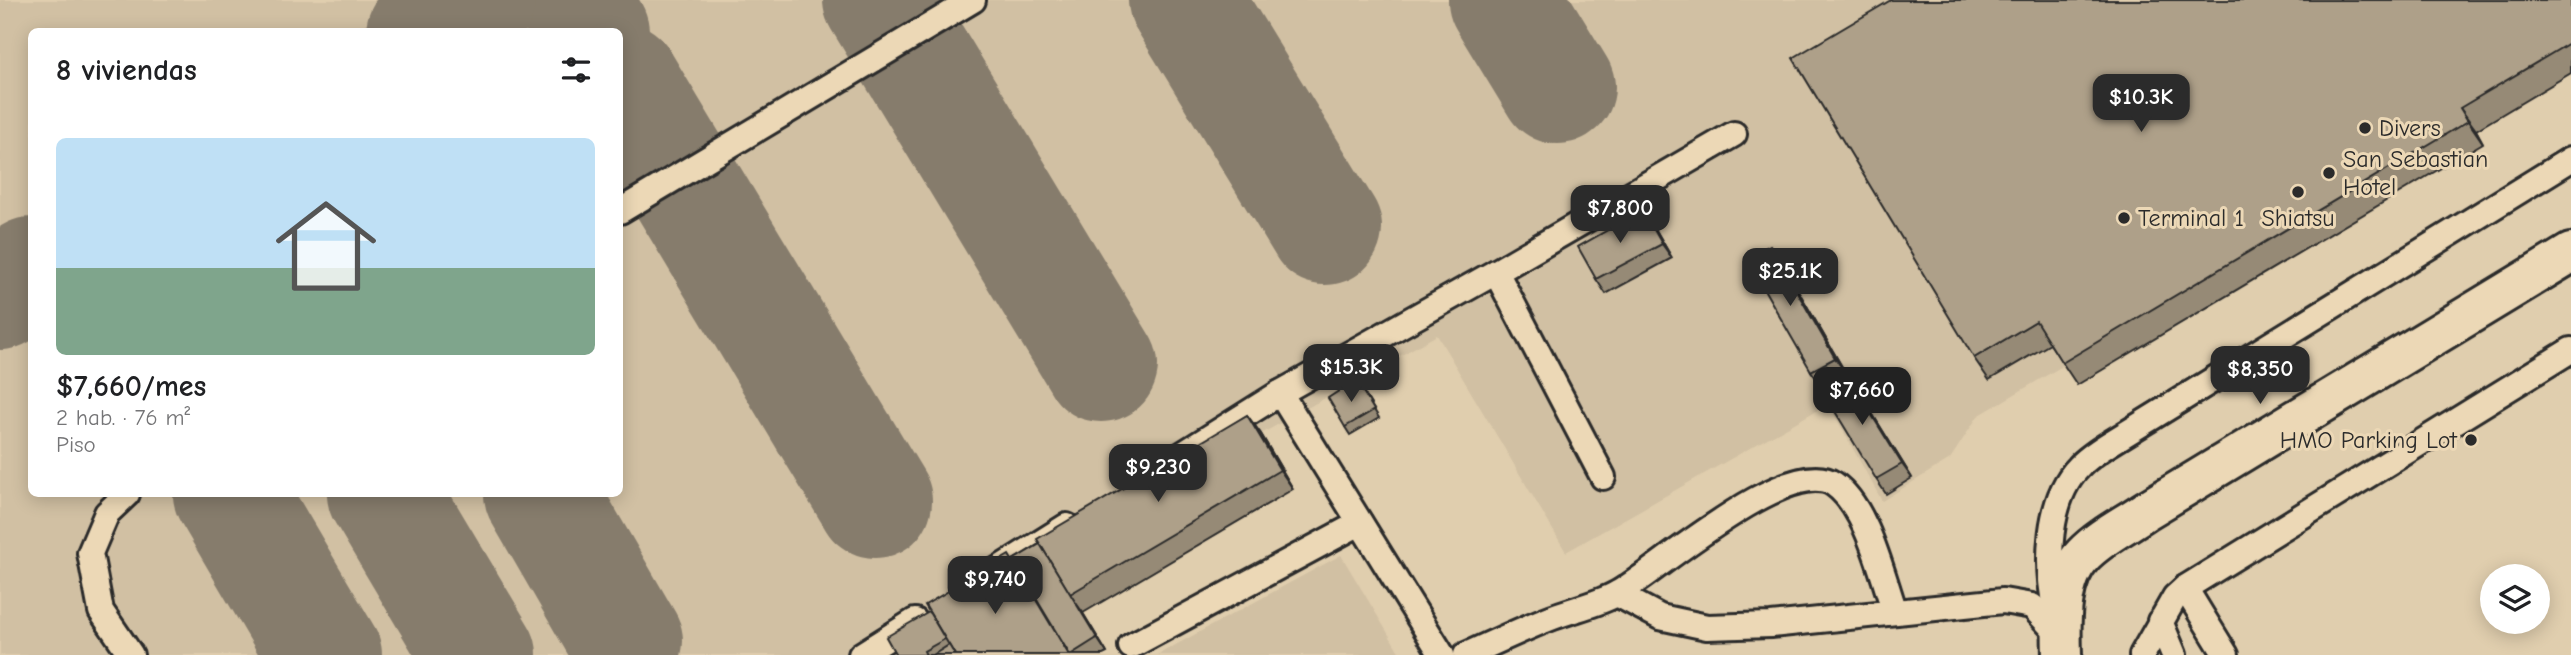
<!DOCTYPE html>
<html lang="es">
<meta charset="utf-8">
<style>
body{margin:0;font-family:"Comic Neue",sans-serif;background:#f6f6f6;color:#202124;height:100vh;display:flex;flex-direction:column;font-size:26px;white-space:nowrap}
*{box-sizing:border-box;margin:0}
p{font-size:23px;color:#757577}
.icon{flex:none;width:38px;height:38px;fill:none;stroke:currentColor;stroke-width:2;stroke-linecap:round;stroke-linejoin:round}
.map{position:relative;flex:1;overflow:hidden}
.drawer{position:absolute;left:28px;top:28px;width:595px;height:469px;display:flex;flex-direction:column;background:#fff;border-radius:10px;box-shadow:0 4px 18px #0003}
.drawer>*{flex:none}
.tools{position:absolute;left:2480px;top:564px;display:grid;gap:14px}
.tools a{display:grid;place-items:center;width:70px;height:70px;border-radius:50%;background:#fff;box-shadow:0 4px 18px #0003;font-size:35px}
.price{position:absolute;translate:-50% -60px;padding:0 16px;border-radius:14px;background:#2b2b2b;color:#fff;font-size:23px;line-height:46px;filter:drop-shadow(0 2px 4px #0008)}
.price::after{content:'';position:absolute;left:50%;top:42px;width:21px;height:16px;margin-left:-10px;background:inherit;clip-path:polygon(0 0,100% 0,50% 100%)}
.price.on{background:#222;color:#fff}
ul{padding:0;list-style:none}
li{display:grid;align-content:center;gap:14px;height:371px;padding:0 28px}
li span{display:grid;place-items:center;height:217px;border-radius:10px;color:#555}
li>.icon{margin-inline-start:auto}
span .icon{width:126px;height:126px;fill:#fffc;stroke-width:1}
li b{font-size:30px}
h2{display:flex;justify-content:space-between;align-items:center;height:84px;padding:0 28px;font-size:30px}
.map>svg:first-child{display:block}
</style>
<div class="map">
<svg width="2571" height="655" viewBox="0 0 2571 655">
<rect width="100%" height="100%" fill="#e0ceae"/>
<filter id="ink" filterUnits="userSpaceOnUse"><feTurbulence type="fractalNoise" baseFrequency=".0143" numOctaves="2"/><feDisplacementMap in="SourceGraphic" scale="14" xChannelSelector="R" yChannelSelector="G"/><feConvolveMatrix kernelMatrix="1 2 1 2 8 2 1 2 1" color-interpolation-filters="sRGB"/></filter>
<g filter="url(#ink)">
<g fill="#d1c0a3" fill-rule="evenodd">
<path d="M0 0H2571V73L2476 130 2483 143 2425 177 2064 365 1978 416 1950 459 1882 501 1828 404 1566 552 1437 335 1261 434 1293 489 1084 612 1107 653 1103 655H0ZM32 32H620V494H32Z"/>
<path d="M1341 555 1401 655H1157Z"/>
</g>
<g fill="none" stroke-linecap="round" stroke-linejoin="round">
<g stroke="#867c6c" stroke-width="114">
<path d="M574 0 592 32"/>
<path d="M880 0 1101 365"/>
<path d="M1185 0 1325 228"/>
<path d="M1505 0 1558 87"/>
<path d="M423 32 478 0"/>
<path d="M620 78 875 501"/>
<path d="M0 293 32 274"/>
<path d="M230 494 325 655"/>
<path d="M384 494 480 655"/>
<path d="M541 494 626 641"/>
</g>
<defs>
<g id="lane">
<path d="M620 211 973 0"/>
<path d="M1496 272 1603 477"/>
<path d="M1280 393 1442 655"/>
<path d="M1175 459 1280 393 1496 272 1734 134"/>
<path d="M127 494 107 513 90 553 101 611 131 655"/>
<path d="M997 570 1067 526"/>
<path d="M2185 588 2226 655"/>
<path d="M1617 594 1660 617 1707 627 1771 625 2003 601 2032 606 2061 637"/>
<path d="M2055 606C2046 565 2047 499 2079 467 2087 458 2098 451 2109 444L2571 159"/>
<path d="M2160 621 2174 655"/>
<path d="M1131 646 1360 523"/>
<path d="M861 655 915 621"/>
<path d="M1466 655C1495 642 1524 628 1553 617 1574 609 1599 604 1618 593 1658 570 1789 454 1834 484 1867 507 1882 575 1895 612"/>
<path d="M2142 655 2175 597 2185 588 2571 350"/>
</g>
<path id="street" d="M2062 655C2061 623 2059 580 2083 555 2100 537 2125 525 2145 511L2571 253"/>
</defs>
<use href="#lane" stroke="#2b2b2b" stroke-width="30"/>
<use href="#street" stroke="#2b2b2b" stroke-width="44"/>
<use href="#lane" stroke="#ecd8b6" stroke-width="24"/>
<use href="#street" stroke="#ecd8b6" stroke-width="38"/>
</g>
<g fill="#968a76" stroke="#2b2b2b" stroke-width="2">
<path d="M2571 0V73L2476 130 2483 143 2077 385 2050 344 1989 380 1974 358Z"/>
<path d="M1653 225 1672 258 1606 294 1596 279Z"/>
<path d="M1780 259 1845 372 1821 385 1811 371Z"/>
<path d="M1847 375 1857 389 1912 478 1886 494 1876 479Z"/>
<path d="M1356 380 1379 418 1350 435 1345 427Z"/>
<path d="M1247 415 1261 434 1293 489 1083 613 1081 610 1107 653 1103 655H896L929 612Z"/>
</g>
<g fill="#7a7060" stroke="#2b2b2b" stroke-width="2">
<path d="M2460 108 2476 130 2483 143 2468 121Z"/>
<path d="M1643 210 1653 225 1672 258 1662 244Z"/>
<path d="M1770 245 1780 259 1845 372 1835 358Z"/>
<path d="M1847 375 1857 389 1912 478 1902 464Z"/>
<path d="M1247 415 1261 434 1293 489 1280 470Z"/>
<path d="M1071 596 1081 610 1107 653 1097 638Z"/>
</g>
<g fill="#aea089" stroke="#2b2b2b" stroke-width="2">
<path d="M1891 0H2571V42L2460 108 2468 121 2062 363 2036 321 1974 358 1793 58Z"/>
<path d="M1643 210 1662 244 1596 279 1578 247Z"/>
<path d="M1770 245 1835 358 1811 371 1746 258Z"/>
<path d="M1847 375 1902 464 1876 479 1822 390Z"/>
<path d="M1356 380 1374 410 1345 427 1328 398Z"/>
<path d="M1247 415 1280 470 1070 594 1037 539Z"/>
<path d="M1040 544 1097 638 1070 655 1013 560Z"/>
<path d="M1009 555 1069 655H955L925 605Z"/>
<path d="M929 612 945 639 924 651 926 655H896L886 637Z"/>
<path d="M949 645 955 655H933Z"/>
</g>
</g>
<g fill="#2b2b2b" stroke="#ecd8b6" stroke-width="2.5">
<circle cx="2365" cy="128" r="7"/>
<circle cx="2329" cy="173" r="7"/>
<circle cx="2298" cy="192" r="7"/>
<circle cx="2124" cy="218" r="7"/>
<circle cx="2471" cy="440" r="7"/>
</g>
<g text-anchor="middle" stroke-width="6" stroke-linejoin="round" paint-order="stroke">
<g font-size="24" fill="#2b2b2b" stroke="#ecd8b6" text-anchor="start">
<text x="2379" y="136">Divers</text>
<text x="2343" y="167">San Sebastian<tspan x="2343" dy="28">Hotel</tspan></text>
<text x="2138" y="226">Terminal 1</text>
<text x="2298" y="226" text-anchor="middle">Shiatsu</text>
<text x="2457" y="448" text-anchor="end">HMO Parking Lot</text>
</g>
</g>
</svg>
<div class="tools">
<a><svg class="icon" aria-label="layers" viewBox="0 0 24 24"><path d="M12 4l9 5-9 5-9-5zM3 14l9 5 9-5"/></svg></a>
</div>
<b class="price" style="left:2141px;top:134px">$10.3K</b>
<b class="price" style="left:1620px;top:245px">$7,800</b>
<b class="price" style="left:1790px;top:308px">$25.1K</b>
<b class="price" style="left:1351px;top:404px">$15.3K</b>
<b class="price" style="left:2260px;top:406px">$8,350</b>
<b class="price on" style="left:1862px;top:427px">$7,660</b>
<b class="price" style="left:1158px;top:504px">$9,230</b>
<b class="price" style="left:995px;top:616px">$9,740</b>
<section class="drawer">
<h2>8 viviendas<svg class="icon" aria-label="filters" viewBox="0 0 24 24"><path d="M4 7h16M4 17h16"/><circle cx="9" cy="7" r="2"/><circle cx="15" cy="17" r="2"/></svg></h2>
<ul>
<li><span style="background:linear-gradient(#bfe0f5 60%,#7fa58c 0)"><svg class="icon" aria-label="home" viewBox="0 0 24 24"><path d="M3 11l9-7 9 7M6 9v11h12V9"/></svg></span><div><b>$7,660/mes</b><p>2 hab. · 76 m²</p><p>Piso</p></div></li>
</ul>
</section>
</div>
